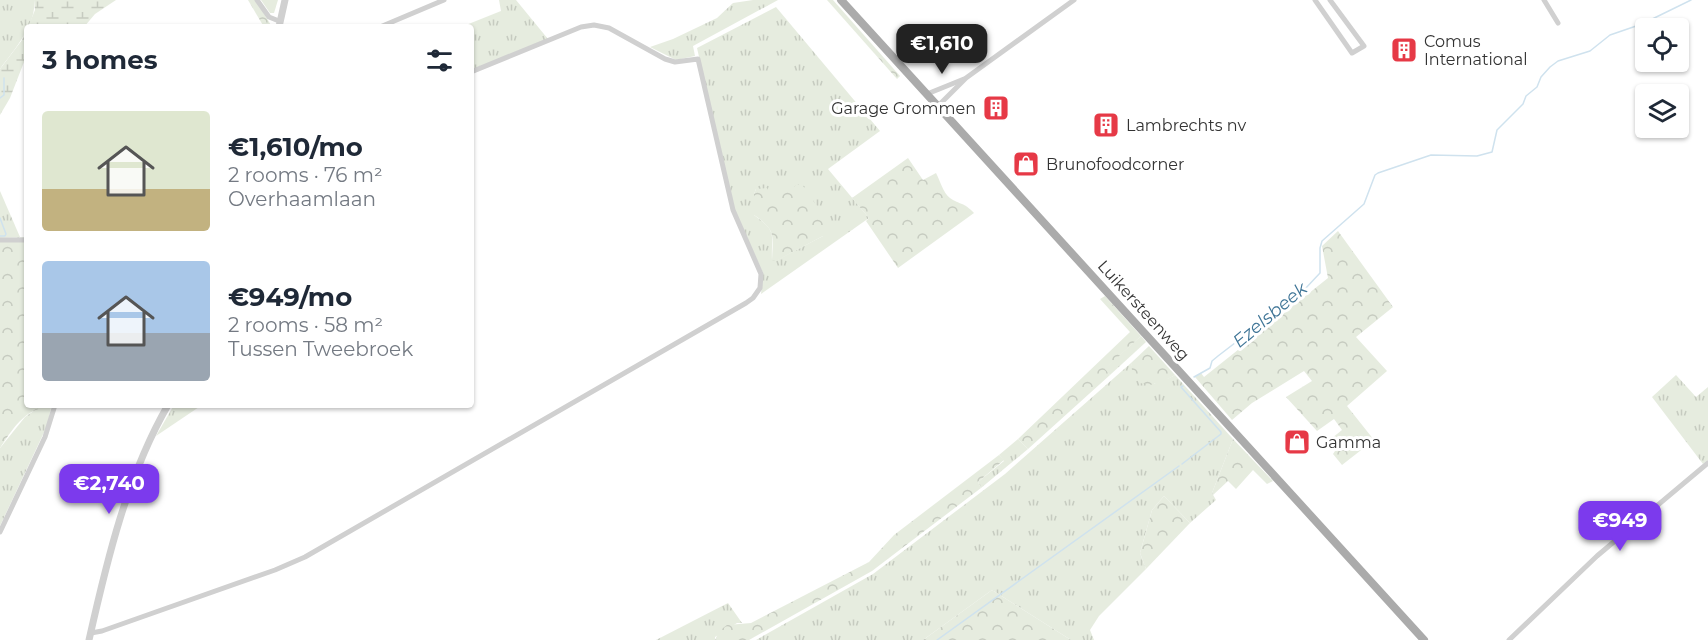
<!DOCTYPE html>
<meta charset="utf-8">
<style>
body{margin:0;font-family:Montserrat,sans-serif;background:#f2f2f3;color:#1f2937;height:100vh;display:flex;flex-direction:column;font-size:22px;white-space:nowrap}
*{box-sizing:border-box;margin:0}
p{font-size:20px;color:#747a83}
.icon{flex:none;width:33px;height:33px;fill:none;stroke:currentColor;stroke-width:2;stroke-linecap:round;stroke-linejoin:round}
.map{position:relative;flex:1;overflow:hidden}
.drawer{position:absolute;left:24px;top:24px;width:450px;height:384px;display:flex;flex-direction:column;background:#fff;border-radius:6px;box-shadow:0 2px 4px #0004}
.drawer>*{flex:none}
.fabs{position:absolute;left:1635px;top:18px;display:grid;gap:12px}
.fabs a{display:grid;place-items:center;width:54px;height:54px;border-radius:6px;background:#fff;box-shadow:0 2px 4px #0004;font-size:30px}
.price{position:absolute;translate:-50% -51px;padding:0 14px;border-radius:12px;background:#7c3aed;color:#fff;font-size:20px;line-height:39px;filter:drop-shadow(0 2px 3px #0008)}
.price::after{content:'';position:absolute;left:50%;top:36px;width:18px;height:14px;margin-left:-9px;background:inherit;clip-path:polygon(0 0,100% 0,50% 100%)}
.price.active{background:#222;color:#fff}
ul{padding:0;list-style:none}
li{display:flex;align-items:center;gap:18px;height:150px;padding:0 18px}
li span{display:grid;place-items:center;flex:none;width:168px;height:120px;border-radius:6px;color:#555}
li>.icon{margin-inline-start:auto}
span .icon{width:72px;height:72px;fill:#fffc;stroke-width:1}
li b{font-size:26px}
h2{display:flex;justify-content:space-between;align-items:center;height:72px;padding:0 18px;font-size:26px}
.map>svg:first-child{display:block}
</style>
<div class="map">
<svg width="1708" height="640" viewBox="0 0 1708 640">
<defs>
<pattern id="grass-tufts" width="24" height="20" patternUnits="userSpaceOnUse" patternTransform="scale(1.5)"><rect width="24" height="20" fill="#e6ecdf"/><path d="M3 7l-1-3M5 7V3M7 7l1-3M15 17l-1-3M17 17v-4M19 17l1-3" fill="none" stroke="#c6cbc0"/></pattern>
<pattern id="forest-crowns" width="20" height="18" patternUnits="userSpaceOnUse" patternTransform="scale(1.5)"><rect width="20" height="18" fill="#e6ecdf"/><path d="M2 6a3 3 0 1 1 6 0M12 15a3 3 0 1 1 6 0" fill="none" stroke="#c6cbc0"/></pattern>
<pattern id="wetland-marsh" width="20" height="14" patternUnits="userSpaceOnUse" patternTransform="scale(1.5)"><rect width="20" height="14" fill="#e6ecdf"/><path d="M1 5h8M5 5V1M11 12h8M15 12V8" fill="none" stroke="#c6cbc0"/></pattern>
</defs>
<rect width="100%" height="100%" fill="#fff"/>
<g fill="url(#grass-tufts)" fill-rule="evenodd">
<path d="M0 0H34C37 24 14 50 0 69Z"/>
<path d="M499 0H516L548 39 471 71V27H461L501 11Z"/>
<path d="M753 0H778L693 46 695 56 676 60 650 47 673 39 717 18 733 3Z"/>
<path d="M776 7 880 131 828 169 869 218 761 294 763 273 734 209 697 48ZM756 189 823 236 777 260H772C771 234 778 232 754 215V194Z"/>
<path d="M0 191 20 237 0 238Z"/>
<path d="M1141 336 1146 342 1110 375 1104 369Z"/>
<path d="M1131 363 1134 373 1154 384C1160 379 1168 380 1175 375L1233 439 1212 493 1216 500 1190 523 1164 496 1152 510 1140 553 1146 569 1099 616 1090 630 1094 640H1071L992 590 923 640H756L873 574 1005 474Z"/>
<path d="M1676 375 1696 397 1708 387V460L1703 464 1652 397Z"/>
<path d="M174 405H202L156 436Z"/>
<path d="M38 408H51L47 426 0 526V448L25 417Z"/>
<path d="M1018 439 1028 449 981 488 978 482 1004 461 999 455Z"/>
<path d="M728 603 742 623H737L715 637V640H656Z"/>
</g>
<g fill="url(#forest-crowns)">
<path d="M248 0H256L272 27H264Z"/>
<path d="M827 0H833L900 76 897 79Z"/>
<path d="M908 158 923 180 936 173C940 180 943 193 950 198 960 205 964 202 974 213L898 268 866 221 869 218 852 198Z"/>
<path d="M801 183 823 215V236L776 261 772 260C773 235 776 230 754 215V194L756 189 767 188 772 198Z"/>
<path d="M1338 231 1393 307 1356 337 1387 371 1347 406 1374 440 1342 465 1333 454 1335 451 1327 442 1342 430 1334 419 1317 431 1286 397 1312 381 1304 371 1252 403 1232 420 1195 377 1201 373 1204 377 1328 278 1322 246Z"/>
<path d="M27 237V405H52L51 408C27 405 12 430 0 448V238Z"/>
<path d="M1105 296 1141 336 1105 369 1110 375 1028 449 1018 439 1130 332 1100 299Z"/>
<path d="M1149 346 1175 375C1169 379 1157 383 1150 385L1140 383 1133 377 1131 363Z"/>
<path d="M1233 439 1273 481 1267 484 1253 470 1236 489 1228 481 1213 495 1212 493Z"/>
<path d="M999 455 1004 460 978 482 981 488 872 571 749 640H715L719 631 727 625 751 623 869 562 894 535Z"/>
<path d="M1164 496 1190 523 1146 569 1140 553 1152 510Z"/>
<path d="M992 590 1071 640H923Z"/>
</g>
<g fill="url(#wetland-marsh)">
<path d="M34 0H116L95 14 84 27H28L35 10Z"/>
<path d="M27 29V63L24 62 10 98 0 115V69L22 40Z"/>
</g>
<path fill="#e6ecdf" d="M261 0H278L274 13H270Z"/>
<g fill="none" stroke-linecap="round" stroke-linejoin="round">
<g stroke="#cfe2ee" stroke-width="1.5">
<path d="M0 98 4 95V78"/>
<path d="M0 218 6 234 5 236H0"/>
<path d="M1194 377 1210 368 1212 361 1218 356 1304 290 1320 273V248L1322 241 1364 204 1375 175 1378 173 1431 155 1477 156 1492 152 1497 130 1523 104 1526 96 1537 87 1541 77 1550 67 1558 61 1590 51 1610 35 1642 24 1691 0"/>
<path d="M1182 464 1221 434V432L1181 387 1183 386"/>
<path d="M937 640 1179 466"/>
</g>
<g stroke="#d0d0d0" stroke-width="5">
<path d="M257 0 269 17 279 21"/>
<path d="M1315 0 1352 53 1364 46 1330 0"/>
<path d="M1544 0 1558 23"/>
<path d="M380 27 444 0"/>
<path d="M927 94 964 79"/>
<path d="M938 106 966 78 1074 0"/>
<path d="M0 240H27"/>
<path d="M0 532 45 437 55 405"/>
<path d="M91 633 102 631 275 570 305 557 746 303 753 298 760 288 761 274 733 210 698 59 675 62 665 59 609 28 594 25 581 27 471 72"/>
<path d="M1509 640 1597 556 1708 463"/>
</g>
<g stroke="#d0d0d0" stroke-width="7">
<path d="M279 27 285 0"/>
<path d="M89 640C107 560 127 476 168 405"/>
</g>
<path stroke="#ababab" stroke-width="8" d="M841 0 1424 640"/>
</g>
<defs>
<symbol id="building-square" viewBox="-11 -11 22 22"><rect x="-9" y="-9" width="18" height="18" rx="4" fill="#e63946" stroke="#fff"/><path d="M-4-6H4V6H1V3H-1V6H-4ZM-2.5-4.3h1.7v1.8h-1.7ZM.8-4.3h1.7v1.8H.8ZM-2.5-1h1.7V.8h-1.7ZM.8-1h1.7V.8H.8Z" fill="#fff"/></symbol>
<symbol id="shop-square" viewBox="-11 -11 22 22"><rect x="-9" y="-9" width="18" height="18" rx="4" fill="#e63946" stroke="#fff"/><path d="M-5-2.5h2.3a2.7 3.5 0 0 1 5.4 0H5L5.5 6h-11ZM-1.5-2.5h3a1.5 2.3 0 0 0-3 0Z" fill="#fff"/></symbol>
</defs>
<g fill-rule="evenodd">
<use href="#building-square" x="1389" y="35" width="30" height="30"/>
<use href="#building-square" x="981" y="93" width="30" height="30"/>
<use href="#building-square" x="1091" y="110" width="30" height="30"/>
<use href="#shop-square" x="1011" y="149" width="30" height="30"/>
<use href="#shop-square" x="1282" y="427" width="30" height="30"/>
</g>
<g text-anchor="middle" stroke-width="6" stroke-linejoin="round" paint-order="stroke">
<g font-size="16" fill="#333" stroke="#fff" text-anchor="start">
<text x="1424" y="47">Comus<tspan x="1424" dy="18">International</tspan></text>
<text x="976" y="114" text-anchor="end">Garage Grommen</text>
<text x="1126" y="131">Lambrechts nv</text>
<text x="1046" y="170">Brunofoodcorner</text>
<text x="1316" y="448">Gamma</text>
</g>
<g font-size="16" fill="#333" stroke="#fff">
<text transform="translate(1144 310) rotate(48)" y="6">Luikersteenweg</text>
</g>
<g font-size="18" font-style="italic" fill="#3f7597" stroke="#fff">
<text transform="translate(1270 315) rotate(-40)" y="6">Ezelsbeek</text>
</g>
</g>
</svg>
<div class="fabs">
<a><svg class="icon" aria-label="locate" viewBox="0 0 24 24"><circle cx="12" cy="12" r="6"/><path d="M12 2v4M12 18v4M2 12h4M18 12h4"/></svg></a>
<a><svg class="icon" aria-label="layers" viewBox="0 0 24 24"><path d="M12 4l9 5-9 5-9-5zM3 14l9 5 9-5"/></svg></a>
</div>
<b class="price active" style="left:942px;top:75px">€1,610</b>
<b class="price" style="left:109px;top:515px">€2,740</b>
<b class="price" style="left:1620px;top:552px">€949</b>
<section class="drawer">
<h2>3 homes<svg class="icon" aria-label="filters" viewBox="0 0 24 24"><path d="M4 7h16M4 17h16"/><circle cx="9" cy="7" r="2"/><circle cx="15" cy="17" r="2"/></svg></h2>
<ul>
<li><span style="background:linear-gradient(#dfe7d0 65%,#c2b280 0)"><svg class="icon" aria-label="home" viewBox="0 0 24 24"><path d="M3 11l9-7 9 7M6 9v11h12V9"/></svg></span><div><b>€1,610/mo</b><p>2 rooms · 76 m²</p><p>Overhaamlaan</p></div></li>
<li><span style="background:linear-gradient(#a9c7e8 60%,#9aa5b1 0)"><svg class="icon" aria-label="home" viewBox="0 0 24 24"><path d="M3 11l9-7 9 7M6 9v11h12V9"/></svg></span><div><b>€949/mo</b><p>2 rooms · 58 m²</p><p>Tussen Tweebroek</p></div></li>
</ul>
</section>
</div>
